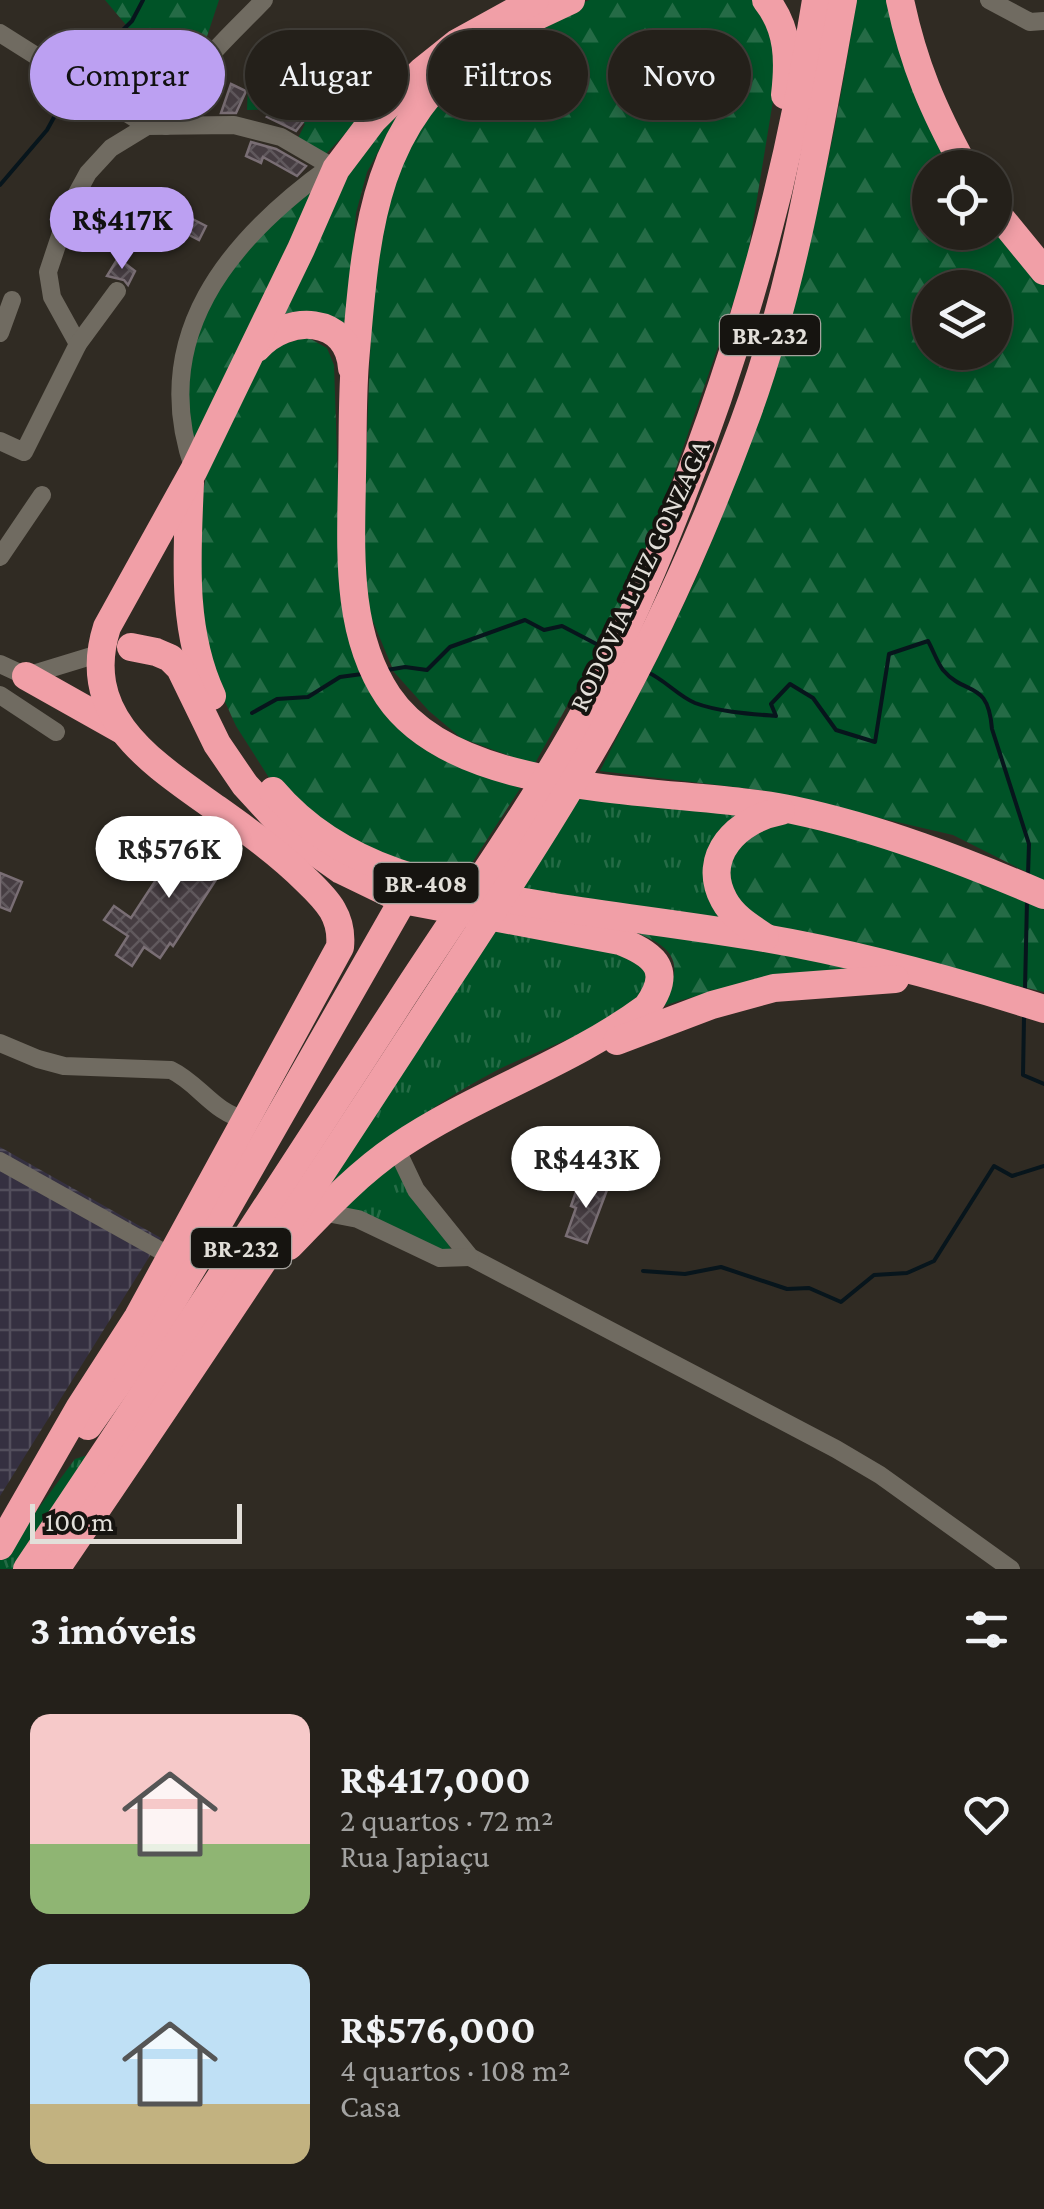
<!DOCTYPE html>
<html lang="pt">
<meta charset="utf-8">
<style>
body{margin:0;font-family:"Crimson Pro",serif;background:#2c2823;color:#f1f3f6;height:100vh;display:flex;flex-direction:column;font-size:38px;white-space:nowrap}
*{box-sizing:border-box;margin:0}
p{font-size:32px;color:#a3a3a2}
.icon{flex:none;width:55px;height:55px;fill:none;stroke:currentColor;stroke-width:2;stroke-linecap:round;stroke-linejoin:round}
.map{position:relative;height:1569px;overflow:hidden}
.sheet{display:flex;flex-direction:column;background:#24201a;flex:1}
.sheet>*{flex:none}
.banner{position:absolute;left:30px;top:30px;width:985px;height:90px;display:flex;gap:20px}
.fabs{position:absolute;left:912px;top:150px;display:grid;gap:20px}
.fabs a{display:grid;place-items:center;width:100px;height:100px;border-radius:50%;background:#24201a;box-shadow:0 5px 15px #0003,0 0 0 2px #413e39;font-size:50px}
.scale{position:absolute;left:30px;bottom:25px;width:212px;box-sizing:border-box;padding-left:10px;border:5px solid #e2dfd9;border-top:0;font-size:28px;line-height:35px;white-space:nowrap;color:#e2dfd9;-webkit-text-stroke:8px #161410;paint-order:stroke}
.price{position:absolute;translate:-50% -85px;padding:0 22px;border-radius:35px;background:#fff;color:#222;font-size:32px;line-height:65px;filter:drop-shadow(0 2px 5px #0008)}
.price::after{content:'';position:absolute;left:50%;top:60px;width:30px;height:22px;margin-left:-15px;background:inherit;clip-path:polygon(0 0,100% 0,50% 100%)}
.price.current{background:#bca0f2;color:#111}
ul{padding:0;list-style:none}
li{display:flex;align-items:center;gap:30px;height:250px;padding:0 30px}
li span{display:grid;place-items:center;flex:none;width:280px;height:200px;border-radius:20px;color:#555}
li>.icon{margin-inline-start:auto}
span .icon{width:120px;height:120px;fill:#fffc;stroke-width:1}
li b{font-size:42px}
h2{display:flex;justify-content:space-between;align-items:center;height:120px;padding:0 30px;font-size:42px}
.pill{padding:0 35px;border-radius:45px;background:#24201a;box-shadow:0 5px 15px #0003,0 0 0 2px #413e39;font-size:35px;line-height:90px}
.pill.current{background:#bca0f2;color:#111}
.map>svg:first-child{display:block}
</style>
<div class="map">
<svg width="1044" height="1569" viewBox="0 0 1044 1569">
<defs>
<pattern id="industrial-grid" width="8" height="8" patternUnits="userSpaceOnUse" patternTransform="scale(2.5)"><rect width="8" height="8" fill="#353041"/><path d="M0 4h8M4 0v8" fill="none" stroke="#524e5c"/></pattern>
<pattern id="grass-tufts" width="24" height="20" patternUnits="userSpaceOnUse" patternTransform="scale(2.5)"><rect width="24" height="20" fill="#005327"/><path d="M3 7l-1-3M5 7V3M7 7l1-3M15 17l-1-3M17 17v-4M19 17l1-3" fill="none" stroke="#256b46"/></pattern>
<pattern id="forest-firs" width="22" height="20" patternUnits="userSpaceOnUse" patternTransform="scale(2.5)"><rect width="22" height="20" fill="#005327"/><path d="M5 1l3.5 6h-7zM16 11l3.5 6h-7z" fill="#256b46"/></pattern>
<pattern id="building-cross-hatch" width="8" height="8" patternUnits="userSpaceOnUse" patternTransform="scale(2.5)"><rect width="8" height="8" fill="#463d42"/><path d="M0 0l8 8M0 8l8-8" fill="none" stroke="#60595d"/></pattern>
</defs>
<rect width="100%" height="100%" fill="#302b23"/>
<path fill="url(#industrial-grid)" d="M0 1147 161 1238 0 1496Z"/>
<g fill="url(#grass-tufts)">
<path d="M584 789 755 810 735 925 520 893Z"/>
<path d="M484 925 641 957 651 983C611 1031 544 1045 490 1074 428 1107 374 1150 318 1194Z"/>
<path d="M393 1161 428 1220 445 1236 452 1252C413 1245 377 1218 340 1205Z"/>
<path d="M91 1454 14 1569H0V1560L75 1459Z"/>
</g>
<g fill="url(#forest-firs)" fill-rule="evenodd">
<path d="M105 0H219L187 97Z"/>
<path d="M589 0H755L764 12 778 70 746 266 637 581 534 765 461 738 429 711 394 672 367 607 363 538 375 228 400 154 437 99 527 28Z"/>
<path d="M856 0H894L952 167 930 168V232H995L1032 265 1044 285V881L953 835 759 790 600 771C632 707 666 644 695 580 775 401 829 193 856 0ZM930 288H995V352H930Z"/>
<path d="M378 42 391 55 387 82 363 115 324 156 298 138 305 124 286 109 247 110 248 85 262 76 282 85 299 86 309 102C339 95 344 78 350 50Z"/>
<path d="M412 90 367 172 356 213 347 328C323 313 308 308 279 315L349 166Z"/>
<path d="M323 177 191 454 184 383 194 329 218 275Z"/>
<path d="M307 337 327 348 334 365 340 541 371 681 523 784 457 886 379 861 273 784 236 726 206 660 196 529 209 460 250 372 271 348Z"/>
<path d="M778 819 875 841 1044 905V992L753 922 731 898 729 859 747 829Z"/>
<path d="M623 929 852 963 861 974C791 979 720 984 653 1010 692 966 675 943 623 929Z"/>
</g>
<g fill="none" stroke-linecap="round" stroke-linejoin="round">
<g stroke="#07151c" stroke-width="4">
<path d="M79 73 132 21 143 0"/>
<path d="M0 185 47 130 69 90"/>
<path d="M387 670 405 667 427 670 450 647 525 620 544 630 562 626 604 648"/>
<path d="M647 672C664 679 678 696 695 703 719 712 751 714 776 716L771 704 790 684 813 698 836 730 875 742 889 654 928 641C933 650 937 662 943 670 966 697 988 679 992 729L1029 844 1028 875"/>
<path d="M252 713 277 699 308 697 340 677 362 674"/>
<path d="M1025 989 1027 901"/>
<path d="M1024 1018 1023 1075 1044 1084"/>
<path d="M643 1271 685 1274 721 1267 787 1289 809 1288 841 1302 874 1275 907 1273 934 1261 994 1166 1012 1176 1044 1166"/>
</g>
</g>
<g fill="url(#building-cross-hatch)" stroke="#796e74" stroke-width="2.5">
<path d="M231 84 246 91 236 113H221Z"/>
<path d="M286 108 303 122 296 131 267 117 274 110Z"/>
<path d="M251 142 276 149 306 166 297 176 263 157 261 163 246 156Z"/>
<path d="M175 210 206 226 199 240 168 224Z"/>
<path d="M118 258 135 271 128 285 124 280 107 276Z"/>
<path d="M186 834 228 861 173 946 170 943 160 958 144 947 132 966 116 955 128 936 104 920 114 906 131 918Z"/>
<path d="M0 873 22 882 10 911 0 907Z"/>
<path d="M580 1180 607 1190 587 1243 566 1236 576 1208 571 1206Z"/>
</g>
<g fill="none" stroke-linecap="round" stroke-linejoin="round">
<g stroke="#706b61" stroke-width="18">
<path d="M989 0 1030 22 1044 21"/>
<path d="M0 33 147 126"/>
<path d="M166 126C190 68 223 43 264 0"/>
<path d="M0 333 12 300"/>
<path d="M78 344 52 297 48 272 70 206 88 173 111 148 147 126 234 125 281 137 336 169"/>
<path d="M0 441 24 452 78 344 117 291"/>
<path d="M194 470C147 337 228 240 331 166"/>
<path d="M0 557 42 495"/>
<path d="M0 664 26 676 98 654"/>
<path d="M0 695 56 732"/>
<path d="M0 1043 38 1059 64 1066 171 1070C200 1084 213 1113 247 1120"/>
<path d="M396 1148 416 1190 470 1257 836 1449 880 1475 1011 1569"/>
<path d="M0 1161 172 1257"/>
<path d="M322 1212 358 1219 440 1258 470 1257"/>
</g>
<g stroke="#f19fa7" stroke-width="28">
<path d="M766 0C789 29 789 61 785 95"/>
<path d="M900 0C914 66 933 109 965 168"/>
<path d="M520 24 571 0"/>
<path d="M483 46C370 125 366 236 355 362 352 400 353 438 352 476 351 549 345 632 388 696 460 803 680 786 793 810 879 828 964 861 1044 895"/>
<path d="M995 211 1044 271"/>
<path d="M257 348C287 314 348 315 352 368"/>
<path d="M190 483C187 555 181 630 212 696"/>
<path d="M131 647 156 652 170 658 180 668 217 744 245 785 289 833 341 870 403 900 620 941C656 955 673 971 647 1007 570 1064 477 1093 397 1147 357 1174 323 1211 289 1246"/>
<path d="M26 676 122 730"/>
<path d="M273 791C344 875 452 890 554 907 624 918 694 926 764 938 858 954 953 980 1044 1009"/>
<path d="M765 937C750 927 733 917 724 900 700 856 738 819 781 811"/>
<path d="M617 1041 712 1005 774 988 895 979"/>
<path d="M88 1426 150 1338 207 1243 403 900"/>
<path d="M0 1546 80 1407 138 1317 340 947C343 917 328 901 307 881 280 854 248 831 217 809 153 763 78 718 107 627L194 470 301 249 336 169 373 120 422 71 457 43 535 0"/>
<path d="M27 1569C155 1379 280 1187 404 995 480 878 564 765 622 638 715 435 782 220 816 0"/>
<path d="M56 1569C175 1394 292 1219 407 1042 473 940 542 839 602 733 657 635 704 530 743 425 794 289 817 142 843 0"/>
</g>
</g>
<g text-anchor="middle" stroke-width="8" stroke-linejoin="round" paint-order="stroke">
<g fill="#161410" stroke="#a5a29d" stroke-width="2.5">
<rect x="720" y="315" width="100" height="40" rx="8"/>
<rect x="373.5" y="863" width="105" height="40" rx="8"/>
<rect x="191" y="1228" width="100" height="40" rx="8"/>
</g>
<g font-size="25" font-weight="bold" fill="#e2dfd9">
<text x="770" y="344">BR-232</text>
<text x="426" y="892">BR-408</text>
<text x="241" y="1257">BR-232</text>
</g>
<g font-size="28" fill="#e2dfd9" stroke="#161410">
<text transform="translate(639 575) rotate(-65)" y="10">RODOVIA LUIZ GONZAGA</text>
</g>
</g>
</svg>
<div class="fabs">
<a><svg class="icon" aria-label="locate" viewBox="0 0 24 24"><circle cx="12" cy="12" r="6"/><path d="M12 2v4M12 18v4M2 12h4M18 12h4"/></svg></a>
<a><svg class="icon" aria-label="layers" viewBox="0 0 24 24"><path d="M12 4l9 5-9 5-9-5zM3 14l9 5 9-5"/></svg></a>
</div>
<div class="scale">100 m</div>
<b class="price current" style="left:122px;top:272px">R$417K</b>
<b class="price" style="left:169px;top:901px">R$576K</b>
<b class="price" style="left:586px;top:1211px">R$443K</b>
<div class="banner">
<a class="pill current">Comprar</a>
<a class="pill">Alugar</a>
<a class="pill">Filtros</a>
<a class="pill">Novo</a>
</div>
</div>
<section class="sheet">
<h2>3 imóveis<svg class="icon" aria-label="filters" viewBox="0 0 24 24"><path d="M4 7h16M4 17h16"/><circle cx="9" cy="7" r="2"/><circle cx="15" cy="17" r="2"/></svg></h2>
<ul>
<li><span style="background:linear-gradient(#f6c9c9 65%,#8fb573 0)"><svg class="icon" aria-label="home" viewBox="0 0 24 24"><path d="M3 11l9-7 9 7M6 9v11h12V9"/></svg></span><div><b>R$417,000</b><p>2 quartos · 72 m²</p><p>Rua Japiaçu</p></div><svg class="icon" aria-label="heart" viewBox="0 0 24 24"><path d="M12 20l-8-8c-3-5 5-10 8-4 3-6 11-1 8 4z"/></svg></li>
<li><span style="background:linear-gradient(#bfe0f5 70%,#c2b280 0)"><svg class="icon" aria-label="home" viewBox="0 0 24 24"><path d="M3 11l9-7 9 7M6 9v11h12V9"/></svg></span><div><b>R$576,000</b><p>4 quartos · 108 m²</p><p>Casa</p></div><svg class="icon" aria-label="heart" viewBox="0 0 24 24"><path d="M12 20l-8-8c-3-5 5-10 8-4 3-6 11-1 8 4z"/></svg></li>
</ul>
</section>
